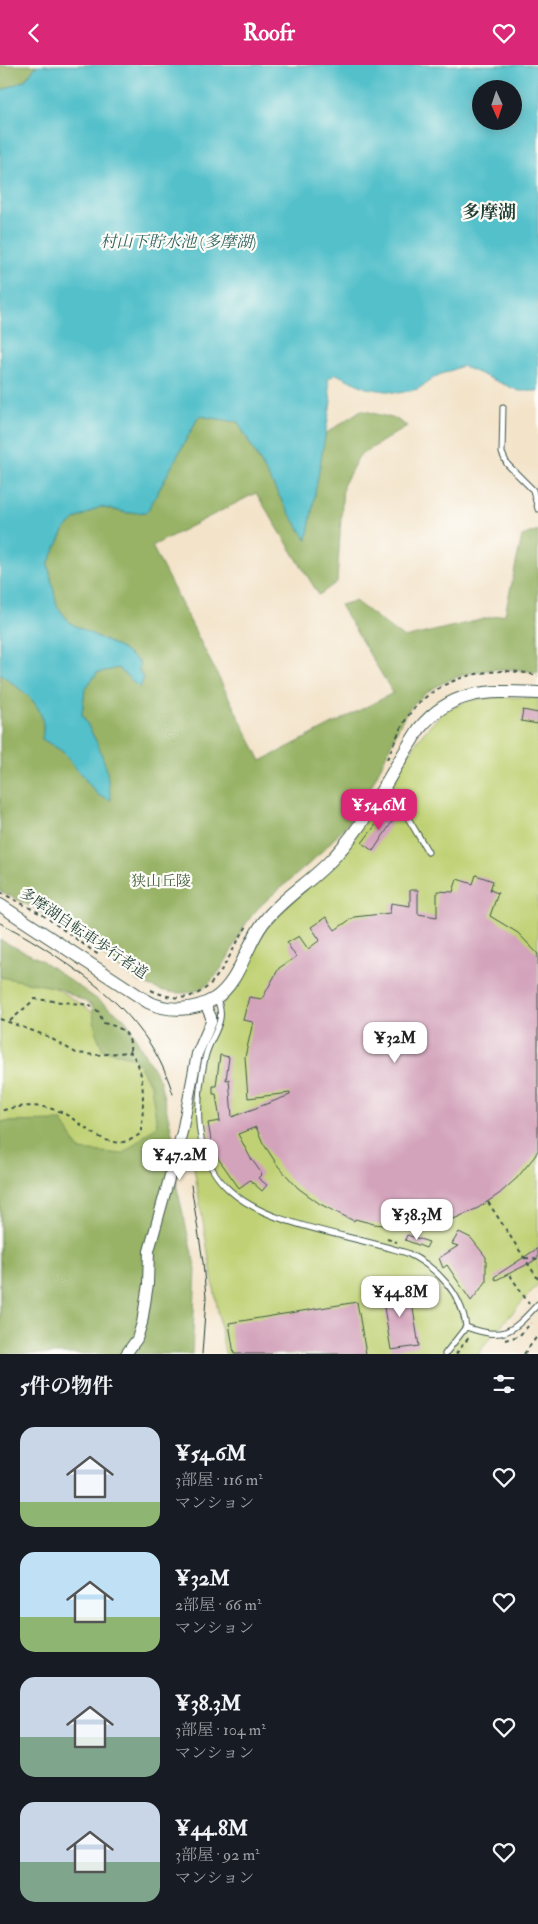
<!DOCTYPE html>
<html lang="ja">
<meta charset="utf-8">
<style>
body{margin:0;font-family:"IM FELL Double Pica","Noto Serif JP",serif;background:#242831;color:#f1f3f6;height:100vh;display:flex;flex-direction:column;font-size:19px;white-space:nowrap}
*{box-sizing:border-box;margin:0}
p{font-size:16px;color:#9ea1a6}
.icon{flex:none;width:28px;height:28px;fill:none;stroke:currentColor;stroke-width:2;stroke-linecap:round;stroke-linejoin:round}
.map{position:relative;height:1289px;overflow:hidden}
.details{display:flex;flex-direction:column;background:#171b24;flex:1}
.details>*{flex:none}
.needle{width:32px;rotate:177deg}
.tools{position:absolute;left:472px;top:15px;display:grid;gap:10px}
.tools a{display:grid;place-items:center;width:50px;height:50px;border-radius:50%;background:#171b24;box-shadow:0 2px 12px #0003;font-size:25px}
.price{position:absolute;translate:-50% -42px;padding:0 11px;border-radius:10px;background:#fff;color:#222;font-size:16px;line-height:32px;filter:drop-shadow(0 1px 2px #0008)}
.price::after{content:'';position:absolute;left:50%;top:30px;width:15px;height:11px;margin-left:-8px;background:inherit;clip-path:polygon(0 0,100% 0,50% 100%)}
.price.on{background:#db2777;color:#fff}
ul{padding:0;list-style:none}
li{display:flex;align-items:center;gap:15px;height:125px;padding:0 20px}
li span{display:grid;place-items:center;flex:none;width:140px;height:100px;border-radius:15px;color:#555}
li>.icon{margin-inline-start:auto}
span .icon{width:60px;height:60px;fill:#fffc;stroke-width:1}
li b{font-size:21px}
h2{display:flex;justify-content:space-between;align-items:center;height:60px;padding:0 20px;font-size:21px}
header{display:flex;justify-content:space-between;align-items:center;height:65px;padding:0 20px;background:#db2777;color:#fff;font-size:22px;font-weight:800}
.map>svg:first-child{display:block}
</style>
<header><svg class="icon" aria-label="back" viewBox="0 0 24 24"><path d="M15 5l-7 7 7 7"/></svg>Roofr<svg class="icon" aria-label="heart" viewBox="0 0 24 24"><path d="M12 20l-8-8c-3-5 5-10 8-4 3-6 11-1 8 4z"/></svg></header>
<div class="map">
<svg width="538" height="1289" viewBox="0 0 538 1289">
<rect width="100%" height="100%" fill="#fdfcf7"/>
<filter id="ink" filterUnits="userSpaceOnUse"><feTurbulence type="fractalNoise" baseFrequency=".02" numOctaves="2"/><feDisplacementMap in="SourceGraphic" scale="10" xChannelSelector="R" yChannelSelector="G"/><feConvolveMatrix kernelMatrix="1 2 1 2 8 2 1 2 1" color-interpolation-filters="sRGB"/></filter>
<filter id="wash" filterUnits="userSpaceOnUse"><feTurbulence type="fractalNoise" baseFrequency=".0096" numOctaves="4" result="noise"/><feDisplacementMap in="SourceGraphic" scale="20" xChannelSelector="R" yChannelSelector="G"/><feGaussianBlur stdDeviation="1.12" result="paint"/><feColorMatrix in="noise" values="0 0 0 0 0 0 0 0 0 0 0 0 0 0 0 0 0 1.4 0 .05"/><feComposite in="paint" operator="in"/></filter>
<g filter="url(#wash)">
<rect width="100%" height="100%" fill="#f3e3c9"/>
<g fill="#c0d174" stroke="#708754">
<path d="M499 632 538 633V1219L484 1280 479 1289H225L188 1067 193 1019 215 953 261 869 292 836 326 806 422 670 443 647 469 635Z"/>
<path d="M0 894C34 907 136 969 151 1001 163 1025 164 1093 166 1122L0 1289Z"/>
</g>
<g fill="#98b366" stroke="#5c784d">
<path d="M0 0H37L25 15 0 26Z"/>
<path d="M361 345 396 354 407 361 359 391 343 421 337 517 319 530 256 428 152 481 261 696 393 628 340 540 355 536 404 573 505 549 522 471 538 465V608C493 597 433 609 405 650 399 660 394 673 389 684 377 710 365 737 347 759 331 778 314 795 296 810 279 825 260 838 247 857 230 882 219 929 182 928 139 928 111 894 78 871 53 853 27 839 0 826V608C23 628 49 639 42 674L62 686 98 730V680L82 649 85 624 97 608 118 603 140 623 143 614 139 606V597L120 583 70 558 57 541 48 499 65 464 76 454 100 442 128 448 147 447 199 351 238 357 287 445 307 474 325 369Z"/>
<path d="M0 875 41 895 125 954 160 1016 175 1081 177 1123 196 1205 192 1289H0V1057L62 1056 79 1085 123 1089 157 1060 151 1021 135 993 103 985 96 968 92 940 58 923 0 912Z"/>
</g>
<path fill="#53c0ca" stroke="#397e7f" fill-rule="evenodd" d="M37 0H538V326H519L462 301 437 311 418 324 399 328 366 323 336 309 328 314 331 337 307 475 287 445 238 357 199 351 147 447 128 448 100 442 76 454 65 464 48 499 57 541 70 558 120 583 139 597V606L143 614 140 623 118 603 97 608 85 624 82 649 98 680 106 702 111 735 98 730 62 686 42 674C49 639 23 628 0 608V26L25 15ZM481 24H514V56H481Z"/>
<g id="blocks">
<g fill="#d3a3bb">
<path d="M523 645 538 648V659L521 656Z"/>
<path d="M387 745 396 751 373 786 362 778Z"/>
<path d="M476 810 493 816 490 825 498 828 490 851 518 868 538 889V1085L535 1091 517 1113 499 1129 478 1143 456 1153 430 1160 402 1162 374 1159 355 1154 354 1156 320 1139 298 1123 278 1101 263 1078 256 1062 238 1069 250 1092 262 1109 258 1113 267 1120 262 1126 250 1115 239 1123 213 1086 208 1058 220 1056 216 1029H213V1021H216L220 990 229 992 226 1015 229 1014 232 1052 290 1030V1028L248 1033 245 992 253 957 243 955 249 932 262 934 279 903 296 892 287 878 299 871 308 884 320 875 311 862 326 852 335 865 354 852 390 848 391 838 410 841V825H418V849L437 852V826L453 827 457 814 473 819Z"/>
<path d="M459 1167 471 1173 486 1192V1217L471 1236 447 1200 443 1203 439 1193 458 1181 452 1179Z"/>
<path d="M407 1170 429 1177 426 1183 405 1175Z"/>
<path d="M538 1183V1193L532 1197 496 1215 494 1212Z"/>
<path d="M400 1216 402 1226 410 1225 419 1281 391 1285 382 1230 390 1228 389 1218Z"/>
<path d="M357 1237 366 1289H234L229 1258Z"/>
</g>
</g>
</g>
<g filter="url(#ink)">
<use href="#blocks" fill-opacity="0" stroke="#3f564a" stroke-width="1"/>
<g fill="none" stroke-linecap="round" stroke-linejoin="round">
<defs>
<g id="service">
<path d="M503 342 502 388 507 399 533 425 538 444"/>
<path d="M386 722 398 736 428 787"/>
<path d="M216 933C229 956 210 970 205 993 169 1159 291 1152 407 1188 436 1202 462 1228 466 1262L445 1289"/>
<path d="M466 1262C505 1276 512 1267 538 1239"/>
</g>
<path id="minor" d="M126 1289 137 1274 142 1258 148 1219 149 1186 182 1067 197 989 211 957V952L205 939"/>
<path id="tertiary" d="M0 840 148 937C169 947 194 946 214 934 240 917 245 882 263 858 283 832 313 816 335 791 370 753 391 707 419 664 452 623 490 626 538 628"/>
</defs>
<use href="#service" stroke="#3f564a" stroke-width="7"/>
<use href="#minor" stroke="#3f564a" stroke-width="12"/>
<use href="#tertiary" stroke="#3f564a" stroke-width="14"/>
<g stroke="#3f564a" stroke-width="2" stroke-dasharray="4 4" stroke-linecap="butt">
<path d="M387 694C394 679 401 660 411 647 439 611 496 598 538 611"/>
<path d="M0 827 43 850 100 891"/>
<path d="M151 925C210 953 223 897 247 861"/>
<path d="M0 954 47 971 76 988 96 990 130 987C148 1006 142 1044 142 1067 111 1095 87 1059 61 1047 41 1039 20 1040 0 1046"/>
<path d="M10 956 35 934 90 940 99 947 103 958C121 962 132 967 130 987"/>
<path d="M488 1137 538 1214"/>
<path d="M387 1174 397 1177"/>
<path d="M525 1193 538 1194"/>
<path d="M510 1210 529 1239"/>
<path d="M505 1275 519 1271 531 1258"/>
<path d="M456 1289 470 1271"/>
<path d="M524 1289 538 1270"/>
</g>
<use href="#service" stroke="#fff" stroke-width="5"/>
<use href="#minor" stroke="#fff" stroke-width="10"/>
<use href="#tertiary" stroke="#fff" stroke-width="12"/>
<g stroke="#1f3d34" stroke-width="1">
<path d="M0 858C21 868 40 880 59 893 111 928 155 968 173 1029"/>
<path d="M191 1120 203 1197 206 1233 202 1289"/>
</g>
</g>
</g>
<g text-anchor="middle" stroke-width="4.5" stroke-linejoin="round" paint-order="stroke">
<g font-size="15" fill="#476244" stroke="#fdfcf7">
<text x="161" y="821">狭山丘陵</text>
</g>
<g font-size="15" fill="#1f3d34" stroke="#fdfcf7">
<text transform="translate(84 868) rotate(34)" y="5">多摩湖自転車歩行者道</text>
</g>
<g font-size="16" font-style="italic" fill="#2f6461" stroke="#fdfcf7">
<text x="178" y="182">村山下貯水池 (多摩湖)</text>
</g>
<g font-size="18" font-weight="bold" fill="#1f3d34" stroke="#fdfcf7">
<text x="489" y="153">多摩湖</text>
</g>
</g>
</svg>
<div class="tools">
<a><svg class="needle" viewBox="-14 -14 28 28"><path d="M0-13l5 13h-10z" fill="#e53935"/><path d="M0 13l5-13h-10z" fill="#9ea1a6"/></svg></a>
</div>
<b class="price on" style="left:379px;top:766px">¥54.6M</b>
<b class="price" style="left:395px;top:999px">¥32M</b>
<b class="price" style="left:180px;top:1116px">¥47.2M</b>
<b class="price" style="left:417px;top:1176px">¥38.3M</b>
<b class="price" style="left:400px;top:1253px">¥44.8M</b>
</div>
<section class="details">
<h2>5件の物件<svg class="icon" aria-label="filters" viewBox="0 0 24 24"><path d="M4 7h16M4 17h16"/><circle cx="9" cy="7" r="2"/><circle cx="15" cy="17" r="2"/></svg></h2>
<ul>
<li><span style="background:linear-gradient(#c9d6e8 75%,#8fb573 0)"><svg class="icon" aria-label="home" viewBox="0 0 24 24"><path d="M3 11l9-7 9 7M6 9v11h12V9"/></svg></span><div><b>¥54.6M</b><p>3部屋 · 116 m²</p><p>マンション</p></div><svg class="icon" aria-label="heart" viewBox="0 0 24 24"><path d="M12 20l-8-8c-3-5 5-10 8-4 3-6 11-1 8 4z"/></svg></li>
<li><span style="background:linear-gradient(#bfe0f5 65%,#8fb573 0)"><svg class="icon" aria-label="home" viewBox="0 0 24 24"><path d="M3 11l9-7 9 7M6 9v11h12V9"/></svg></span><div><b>¥32M</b><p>2部屋 · 66 m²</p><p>マンション</p></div><svg class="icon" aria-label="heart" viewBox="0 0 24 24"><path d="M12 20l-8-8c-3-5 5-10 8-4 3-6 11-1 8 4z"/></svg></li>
<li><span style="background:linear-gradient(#c9d6e8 60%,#7fa58c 0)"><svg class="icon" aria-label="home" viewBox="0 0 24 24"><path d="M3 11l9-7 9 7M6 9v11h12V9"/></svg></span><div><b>¥38.3M</b><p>3部屋 · 104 m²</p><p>マンション</p></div><svg class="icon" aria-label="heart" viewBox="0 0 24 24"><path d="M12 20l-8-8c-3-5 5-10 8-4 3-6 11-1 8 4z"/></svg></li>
<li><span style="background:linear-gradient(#c9d6e8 60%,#7fa58c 0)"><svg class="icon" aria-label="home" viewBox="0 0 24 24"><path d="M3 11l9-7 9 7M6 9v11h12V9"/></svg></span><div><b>¥44.8M</b><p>3部屋 · 92 m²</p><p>マンション</p></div><svg class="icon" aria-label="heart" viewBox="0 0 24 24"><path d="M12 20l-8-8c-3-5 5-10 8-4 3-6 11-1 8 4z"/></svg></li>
</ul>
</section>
